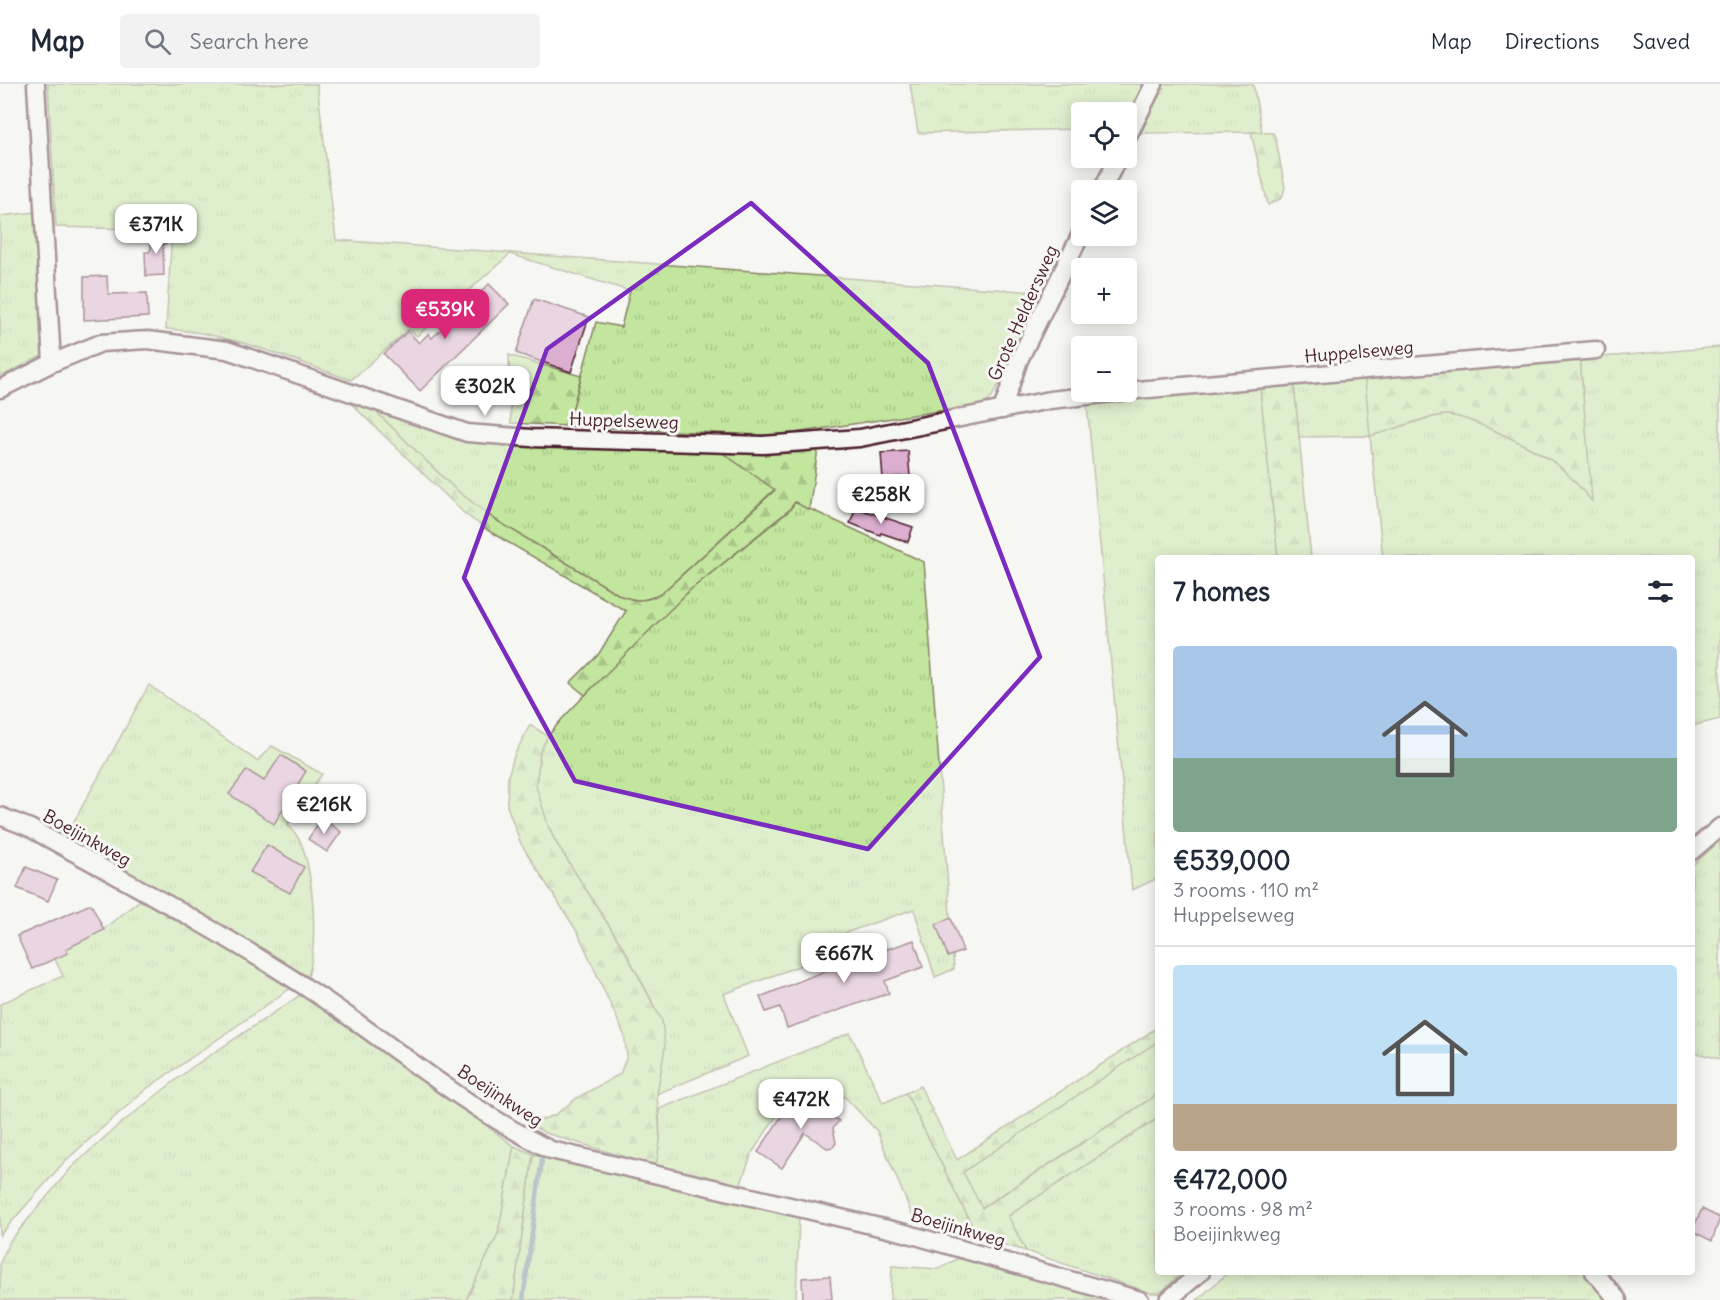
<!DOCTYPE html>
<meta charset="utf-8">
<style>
body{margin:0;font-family:Delius,sans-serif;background:#f2f2f3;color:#1f2937;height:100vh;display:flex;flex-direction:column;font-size:22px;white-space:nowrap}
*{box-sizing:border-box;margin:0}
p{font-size:20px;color:#747a83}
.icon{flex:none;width:33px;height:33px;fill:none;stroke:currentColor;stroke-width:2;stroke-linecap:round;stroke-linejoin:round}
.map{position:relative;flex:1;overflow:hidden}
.sheet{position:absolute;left:1155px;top:471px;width:540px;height:720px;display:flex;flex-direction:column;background:#fff;border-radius:6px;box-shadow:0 3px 15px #0003}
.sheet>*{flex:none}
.tools{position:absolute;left:1071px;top:18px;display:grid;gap:12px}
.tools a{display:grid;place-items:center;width:66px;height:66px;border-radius:6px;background:#fff;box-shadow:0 3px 15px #0003;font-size:30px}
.price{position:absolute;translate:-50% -51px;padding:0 14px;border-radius:12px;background:#fff;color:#222;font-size:20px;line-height:39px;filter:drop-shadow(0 2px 3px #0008)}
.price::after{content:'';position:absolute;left:50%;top:36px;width:18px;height:14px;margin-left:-9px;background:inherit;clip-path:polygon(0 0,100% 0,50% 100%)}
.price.current{background:#db2777;color:#fff}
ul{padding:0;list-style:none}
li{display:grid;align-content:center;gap:12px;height:318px;padding:0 18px}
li+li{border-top:2px solid #e0e1e3}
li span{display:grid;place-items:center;height:186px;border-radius:6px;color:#555}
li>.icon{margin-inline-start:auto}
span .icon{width:108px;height:108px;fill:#fffc;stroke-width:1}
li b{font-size:26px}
h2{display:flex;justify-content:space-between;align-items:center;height:72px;padding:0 18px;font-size:26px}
header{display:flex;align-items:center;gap:36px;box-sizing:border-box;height:84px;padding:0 30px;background:#fff;border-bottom:2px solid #e0e1e3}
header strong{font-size:28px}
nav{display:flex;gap:33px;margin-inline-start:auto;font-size:21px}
.search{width:420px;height:54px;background:#f2f2f3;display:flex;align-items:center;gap:15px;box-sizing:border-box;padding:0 21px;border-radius:6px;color:#747a83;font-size:22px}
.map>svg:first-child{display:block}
</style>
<header>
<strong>Map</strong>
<div class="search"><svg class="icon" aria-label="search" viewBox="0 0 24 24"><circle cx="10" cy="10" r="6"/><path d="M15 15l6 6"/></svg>Search here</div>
<nav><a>Map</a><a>Directions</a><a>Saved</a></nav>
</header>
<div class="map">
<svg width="1720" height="1216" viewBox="0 0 1720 1216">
<defs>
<pattern id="grass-tufts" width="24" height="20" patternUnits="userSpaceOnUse" patternTransform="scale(1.5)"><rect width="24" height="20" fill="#c3e69f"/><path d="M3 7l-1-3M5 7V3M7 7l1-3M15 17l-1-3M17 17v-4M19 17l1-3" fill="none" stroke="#a9c589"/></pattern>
<pattern id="forest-firs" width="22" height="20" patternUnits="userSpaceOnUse" patternTransform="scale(1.5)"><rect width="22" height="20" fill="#c3e69f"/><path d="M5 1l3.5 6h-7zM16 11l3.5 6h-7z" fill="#a9c589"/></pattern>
</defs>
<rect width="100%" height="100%" fill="#f6f6f2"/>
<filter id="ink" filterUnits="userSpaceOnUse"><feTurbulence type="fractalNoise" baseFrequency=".0167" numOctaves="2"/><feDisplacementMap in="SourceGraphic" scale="12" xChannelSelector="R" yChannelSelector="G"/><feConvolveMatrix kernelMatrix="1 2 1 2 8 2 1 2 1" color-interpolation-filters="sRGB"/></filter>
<g filter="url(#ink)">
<g fill="url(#grass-tufts)" stroke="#868265" stroke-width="1.5">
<path d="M48 0H317L336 156 1047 209 994 309 988 318 978 321 787 350 760 351 568 342 596 238 621 243 630 207 510 170 417 252 409 245 351 296C292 276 229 248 166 245L172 146 56 143Z"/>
<path d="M910 0H1147L1127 44 1126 28H1082L1081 45 918 49Z"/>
<path d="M1164 0H1253L1262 48 1141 49Z"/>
<path d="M36 128 42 272 0 293V132Z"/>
<path d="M1720 263V635L1692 642V474H1383L1370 352 1299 353 1294 301 1365 295 1371 351C1392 347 1427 331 1446 331 1468 331 1542 368 1559 382 1571 392 1581 405 1591 416L1580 275Z"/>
<path d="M1260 304 1278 474H1158V794L1132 806 1087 320Z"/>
<path d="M366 318 441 346 720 367 775 405 661 510C646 517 638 518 621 512L494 435 455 405Z"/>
<path d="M795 418 924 478 954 885 935 893 914 825 842 850 847 864 724 910 748 972 657 1010 652 917 625 867 555 757 539 719 536 702 540 668 548 652 562 635 645 549 690 506 789 427Z"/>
<path d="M149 601 257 677 272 662 322 690 288 740C292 746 298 752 301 759 314 792 318 859 308 893L66 752Z"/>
<path d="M1720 757V975L1692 968V782Z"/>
<path d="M144 813 295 901 145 1006 65 1077 0 1151V920L63 892 53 871 106 843Z"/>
<path d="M305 908 514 1062 498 1150 466 1216H0V1179L10 1157 72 1083 114 1045 191 984Z"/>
<path d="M850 949 883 1019 906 1009 978 1153 913 1133 877 1047 846 1014 822 999 787 1016 752 1069 740 1102 656 1082 660 1056 659 1025Z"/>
<path d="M1158 957V1010L981 1124 963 1088Z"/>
<path d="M1158 1034V1188H1183L1160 1209H1151L1026 1167 1008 1132Z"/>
<path d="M533 1070 799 1133 796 1216H513Z"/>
<path d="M962 1172 1116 1216H890L892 1182 939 1185Z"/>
<path d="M1229 1188H1584L1608 1216H1197Z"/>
</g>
<g fill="url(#forest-firs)" stroke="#868265" stroke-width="1.5">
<path d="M1251 48 1273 49 1276 56 1285 104 1282 114 1268 121Z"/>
<path d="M509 271 581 292 568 342 511 339Z"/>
<path d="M1580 275 1592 417C1582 406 1572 393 1560 383 1543 368 1468 331 1447 331 1427 331 1392 347 1370 352L1365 295Z"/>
<path d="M1294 301 1311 474H1278L1260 304Z"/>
<path d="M340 309 366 318 455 405 494 435 621 512C637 518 646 517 661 510L775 406 720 367 818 365 809 426 795 418 789 426 690 506 585 611 570 599 598 571 626 527 492 449 465 430Z"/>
<path d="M530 641 548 652 540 668 536 702 548 741 555 757 625 867 662 937 665 963 657 1010 660 1056 656 1082 545 1049 530 1040 555 1031 577 1014 620 990 627 972 624 950 578 849 521 760 507 722 508 693 514 672Z"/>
<path d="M1158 943V957L963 1088 982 1124 1158 1010V1034L1008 1132 1026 1167 978 1153 906 1009 920 1002 957 1076Z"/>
<path d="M514 1062 533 1070 513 1216H466L498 1150Z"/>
</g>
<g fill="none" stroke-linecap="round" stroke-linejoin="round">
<path stroke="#6f8c9b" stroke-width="4.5" d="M523 1216 542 1075"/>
</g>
<g fill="#dcaed0" stroke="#4a1f2b" stroke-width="1.5">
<path d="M151 148H167L166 160H163L164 191 146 192 145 168H149L151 164Z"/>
<path d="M107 192 108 210 147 209 148 233 84 236V193Z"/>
<path d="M489 200 509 220 420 307 384 270 408 247 419 259 428 250 432 254Z"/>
<path d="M534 215 589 233 571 288 516 269Z"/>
<path d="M908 367 910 393H896V408H884L881 369Z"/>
<path d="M856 424 913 443 908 458 881 449 880 451 850 439Z"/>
<path d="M281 671 306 687 274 740 229 710 247 686 264 697Z"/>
<path d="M322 734 341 748 327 768 308 755Z"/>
<path d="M267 761 304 783 290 809 250 788Z"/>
<path d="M26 783 57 796 48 817 17 804Z"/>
<path d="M91 820 104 846 66 865 68 869 32 885 17 852Z"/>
<path d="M951 834 963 867 948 873 936 840Z"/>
<path d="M914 856 923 883 885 897 889 909 787 944 780 923 766 928 760 913 847 878 846 875 884 862 885 866Z"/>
<path d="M818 1010 836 1021 830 1031 839 1037 833 1044 836 1059 833 1063 827 1064 805 1049 782 1084 758 1068 789 1021 805 1031Z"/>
<path d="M1702 1125 1720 1134 1712 1157 1692 1147Z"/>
<path d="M830 1192 832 1215 803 1216 802 1194Z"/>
</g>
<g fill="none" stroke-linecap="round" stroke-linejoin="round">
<defs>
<g id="minor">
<path d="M36 0 52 279"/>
<path d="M1126 56 1154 0"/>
<path d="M1102 106 1118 74"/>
<path d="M0 305 52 279 101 259 147 256 227 266 467 349 531 354 763 361 860 354 1050 316 1123 308"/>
<path d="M1126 307 1596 266"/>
<path d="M1002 326 1019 276 1082 148"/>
<path d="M0 732 30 744C125 797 222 848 313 908 392 960 466 1025 551 1066L905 1149 1140 1216"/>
<path d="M1692 767 1720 743"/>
<path d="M1594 1188 1618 1216"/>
<path d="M1168 1216 1201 1188"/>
</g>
</defs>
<use href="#minor" stroke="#4a1f2b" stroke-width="21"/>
<use href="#minor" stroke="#f6f6f2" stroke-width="16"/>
</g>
</g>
<path d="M0 0H1720V1216H0ZM751 119 928 279 1040 573 868 765 575 697 464 494 547 265Z" fill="#f6f6f2" fill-opacity=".55" fill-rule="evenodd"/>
<path fill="none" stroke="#7b2cbf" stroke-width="4.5" stroke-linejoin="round" d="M751 119 928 279 1040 573 868 765 575 697 464 494 547 265Z"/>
<g text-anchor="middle" stroke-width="6" stroke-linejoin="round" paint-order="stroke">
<g font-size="18" fill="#4a1f2b" stroke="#f6f6f2">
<text transform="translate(1023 229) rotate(-66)" y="6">Grote Heldersweg</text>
<text transform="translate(1359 268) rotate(-5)" y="6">Huppelseweg</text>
<text transform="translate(624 337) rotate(2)" y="6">Huppelseweg</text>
<text transform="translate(87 754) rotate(29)" y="6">Boeijinkweg</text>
<text transform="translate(500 1012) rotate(33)" y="6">Boeijinkweg</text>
<text transform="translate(958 1144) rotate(16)" y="6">Boeijinkweg</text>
</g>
</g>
</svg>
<div class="tools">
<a><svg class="icon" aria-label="locate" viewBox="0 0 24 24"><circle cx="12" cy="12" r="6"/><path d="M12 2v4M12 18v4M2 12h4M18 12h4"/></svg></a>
<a><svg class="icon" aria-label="layers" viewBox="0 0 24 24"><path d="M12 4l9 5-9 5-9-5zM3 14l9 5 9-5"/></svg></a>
<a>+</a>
<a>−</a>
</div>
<b class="price" style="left:156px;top:171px">€371K</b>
<b class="price current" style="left:445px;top:256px">€539K</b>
<b class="price" style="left:485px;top:333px">€302K</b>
<b class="price" style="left:881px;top:441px">€258K</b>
<b class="price" style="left:324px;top:751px">€216K</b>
<b class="price" style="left:844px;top:900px">€667K</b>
<b class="price" style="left:801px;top:1046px">€472K</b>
<section class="sheet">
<h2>7 homes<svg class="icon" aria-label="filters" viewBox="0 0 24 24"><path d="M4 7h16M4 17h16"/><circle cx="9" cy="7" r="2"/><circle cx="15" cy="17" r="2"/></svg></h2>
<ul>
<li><span style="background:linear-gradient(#a9c7e8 60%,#7fa58c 0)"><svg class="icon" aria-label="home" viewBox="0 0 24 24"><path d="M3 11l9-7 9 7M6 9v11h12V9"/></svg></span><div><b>€539,000</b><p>3 rooms · 110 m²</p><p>Huppelseweg</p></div></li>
<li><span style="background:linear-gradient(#bfe0f5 75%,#b9a48a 0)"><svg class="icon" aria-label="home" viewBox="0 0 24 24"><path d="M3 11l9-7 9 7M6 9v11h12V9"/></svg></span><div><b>€472,000</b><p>3 rooms · 98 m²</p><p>Boeijinkweg</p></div></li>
</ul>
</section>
</div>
